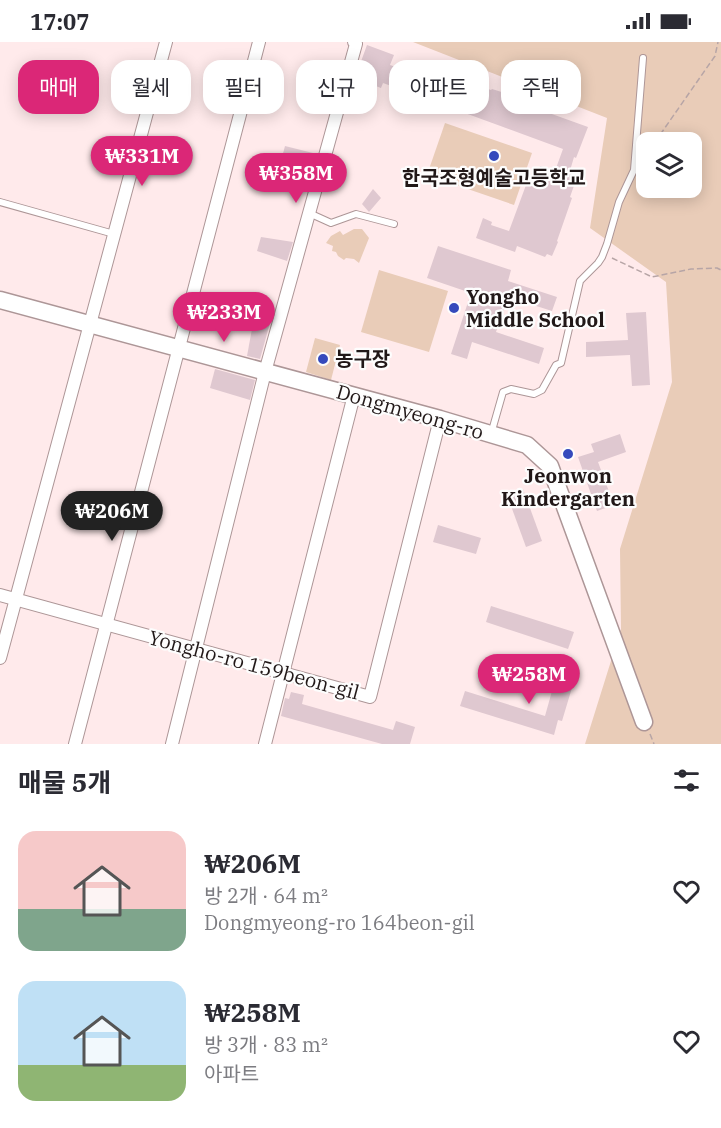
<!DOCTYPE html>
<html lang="ko">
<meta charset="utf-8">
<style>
body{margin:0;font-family:"IBM Plex Serif","Noto Sans KR",serif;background:#f7f7f7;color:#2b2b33;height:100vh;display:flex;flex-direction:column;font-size:22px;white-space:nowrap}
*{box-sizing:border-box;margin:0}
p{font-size:20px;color:#7c7c81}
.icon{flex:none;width:33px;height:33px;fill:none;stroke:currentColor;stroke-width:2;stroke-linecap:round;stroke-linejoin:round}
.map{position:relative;height:702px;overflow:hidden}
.panel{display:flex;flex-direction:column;background:#fff;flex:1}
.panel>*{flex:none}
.banner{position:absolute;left:18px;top:18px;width:686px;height:54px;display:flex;gap:12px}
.controls{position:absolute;left:636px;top:90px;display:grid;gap:12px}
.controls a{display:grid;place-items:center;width:66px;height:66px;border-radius:12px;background:#fff;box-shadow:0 3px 15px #0003;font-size:30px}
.price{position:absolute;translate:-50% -51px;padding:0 14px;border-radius:21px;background:#db2777;color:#fff;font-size:20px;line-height:39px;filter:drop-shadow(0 2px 3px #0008)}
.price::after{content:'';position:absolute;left:50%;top:36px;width:18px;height:14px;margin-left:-9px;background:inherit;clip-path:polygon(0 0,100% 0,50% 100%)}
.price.selected{background:#222;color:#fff}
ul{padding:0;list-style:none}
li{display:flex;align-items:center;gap:18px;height:150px;padding:0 18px}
li span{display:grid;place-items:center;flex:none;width:168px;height:120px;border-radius:18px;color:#555}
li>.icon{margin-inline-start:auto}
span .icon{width:72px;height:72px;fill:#fffc;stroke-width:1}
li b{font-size:26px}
h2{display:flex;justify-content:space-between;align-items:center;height:72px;padding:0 18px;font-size:26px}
.chip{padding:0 21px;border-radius:18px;background:#fff;box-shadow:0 3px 15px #0003;font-size:21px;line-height:54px}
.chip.selected{background:#db2777;color:#fff}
.status{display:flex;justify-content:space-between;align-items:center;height:42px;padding:0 30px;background:#fff;direction:ltr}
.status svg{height:16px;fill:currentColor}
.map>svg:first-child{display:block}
</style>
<div class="status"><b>17:07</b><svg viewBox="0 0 49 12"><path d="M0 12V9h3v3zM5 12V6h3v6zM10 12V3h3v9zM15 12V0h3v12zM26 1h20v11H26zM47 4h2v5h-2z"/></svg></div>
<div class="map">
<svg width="721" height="702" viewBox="0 0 721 702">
<rect width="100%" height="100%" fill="#ffeaeb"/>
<g fill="#e9ccb8" fill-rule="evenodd">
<path d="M413 0H721V702H585L621 587 620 507 672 340 666 240 590 186 607 76ZM646 100H692V146H646Z"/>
<path d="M445 81 532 111 514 163 427 133Z"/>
<path d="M354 187H362L369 196 359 221 354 217 346 216 344 218 338 214 336 210 332 209 333 204 326 201 331 194 340 189 343 193Z"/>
<path d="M379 228 448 249 429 310 361 290Z"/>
<path d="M315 296 340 303 331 338 306 330Z"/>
</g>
<g fill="#dfc8d0">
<path d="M367 3 394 13 390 23 427 36 430 28 452 35 448 44 467 51 471 41 491 48 492 47 508 52 507 56 588 85 576 116 574 115 569 132 577 135 570 155 572 156 557 199 558 200 552 214 547 212 545 215 517 204 515 210 476 196 483 176 492 180 491 183 509 189 529 135 535 138 540 124 555 129 563 107 383 41 381 46 355 36Z"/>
<path d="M285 104 317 112 312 128 281 119Z"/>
<path d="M373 147 381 156 369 170 362 162Z"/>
<path d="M261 195 293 200 287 219 257 209Z"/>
<path d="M438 204 511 228 508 239 557 255 552 269 508 255 496 290 544 306 539 322 472 300 467 317 451 312 471 251 427 236Z"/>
<path d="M646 270 650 343 632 344 630 313 586 315V300L628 298 626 271Z"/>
<path d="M254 276 270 281 260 317 247 314Z"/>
<path d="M215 327 255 338 250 358 210 346Z"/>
<path d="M620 392 626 410 598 420 614 463 597 469 578 415 594 410 591 402Z"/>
<path d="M523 447 542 499 526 505 507 453Z"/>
<path d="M438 483 481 496 476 512 433 500Z"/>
<path d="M491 564 574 590 568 607 486 580Z"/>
<path d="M559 624 577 629 562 679 558 678 554 693 460 664 465 649 545 674Z"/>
<path d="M291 650 304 653 302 662 393 688 396 679 415 685 410 702H382L281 674 285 656 289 657Z"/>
</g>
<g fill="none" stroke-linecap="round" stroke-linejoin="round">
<defs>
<g id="lane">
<path d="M0 160 114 192"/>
<path d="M309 171 331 181 356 172 394 182"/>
<path d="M491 392 503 350 511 347 534 352 542 348 556 323 561 321 580 239 598 221 602 215 607 202 619 160 634 128 643 16"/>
</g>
<g id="street">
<path d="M0 553 370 655 440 377"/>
<path d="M0 616 166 0"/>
<path d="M75 702 259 0"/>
<path d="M172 702 265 330 356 2 354 0"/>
<path d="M265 702 354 353"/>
</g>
<path id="secondary" d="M0 258 440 377 527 403 550 424 644 680"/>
</defs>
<use href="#lane" stroke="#ad9697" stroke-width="8"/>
<use href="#street" stroke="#ad9697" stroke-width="14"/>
<use href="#secondary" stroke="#ad9697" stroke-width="19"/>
<g stroke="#b7a5a6" stroke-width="1.5" stroke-dasharray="6 3" stroke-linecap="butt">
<path d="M655 100 715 14 718 0"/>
<path d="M612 216 652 235 691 227 717 226 721 228"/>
<path d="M650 692 654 702"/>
</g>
<use href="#lane" stroke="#fff" stroke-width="6"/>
<use href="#street" stroke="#fff" stroke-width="12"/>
<use href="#secondary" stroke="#fff" stroke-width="16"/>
</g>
<g fill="#354abc" stroke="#fdfdfd" stroke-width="2">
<circle cx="494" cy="114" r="6"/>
<circle cx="454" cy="266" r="6"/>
<circle cx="323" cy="317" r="6"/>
<circle cx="568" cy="412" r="6"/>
</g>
<g text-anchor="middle" stroke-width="4.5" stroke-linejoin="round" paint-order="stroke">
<g font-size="20" font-weight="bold" fill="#211818" stroke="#fdfdfd">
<text x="494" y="143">한국조형예술고등학교</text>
<text x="466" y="262" text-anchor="start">Yongho<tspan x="466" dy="23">Middle School</tspan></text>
<text x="335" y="324" text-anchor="start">농구장</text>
<text x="568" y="441">Jeonwon<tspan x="568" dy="23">Kindergarten</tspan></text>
</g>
<g font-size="20" fill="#211818" stroke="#fdfdfd">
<text transform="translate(410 370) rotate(16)" y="7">Dongmyeong-ro</text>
<text transform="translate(254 623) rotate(15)" y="7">Yongho-ro 159beon-gil</text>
</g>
</g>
</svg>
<div class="controls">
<a><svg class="icon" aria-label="layers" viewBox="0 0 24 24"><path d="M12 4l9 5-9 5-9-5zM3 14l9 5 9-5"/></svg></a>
</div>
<b class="price" style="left:142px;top:145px">₩331M</b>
<b class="price" style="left:296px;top:162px">₩358M</b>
<b class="price" style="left:224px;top:301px">₩233M</b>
<b class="price selected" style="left:112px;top:500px">₩206M</b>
<b class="price" style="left:529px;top:663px">₩258M</b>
<div class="banner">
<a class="chip selected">매매</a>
<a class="chip">월세</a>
<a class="chip">필터</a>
<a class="chip">신규</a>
<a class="chip">아파트</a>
<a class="chip">주택</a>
</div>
</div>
<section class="panel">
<h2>매물 5개<svg class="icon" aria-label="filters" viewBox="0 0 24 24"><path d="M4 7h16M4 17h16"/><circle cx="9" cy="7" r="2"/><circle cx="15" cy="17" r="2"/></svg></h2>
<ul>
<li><span style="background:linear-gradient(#f6c9c9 65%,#7fa58c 0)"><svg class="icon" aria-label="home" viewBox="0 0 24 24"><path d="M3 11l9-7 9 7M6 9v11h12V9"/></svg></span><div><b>₩206M</b><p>방 2개 · 64 m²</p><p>Dongmyeong-ro 164beon-gil</p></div><svg class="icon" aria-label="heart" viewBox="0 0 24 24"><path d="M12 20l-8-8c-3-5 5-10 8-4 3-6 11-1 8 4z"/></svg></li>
<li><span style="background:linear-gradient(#bfe0f5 70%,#8fb573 0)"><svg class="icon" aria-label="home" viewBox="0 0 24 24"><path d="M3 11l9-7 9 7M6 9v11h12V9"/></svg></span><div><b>₩258M</b><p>방 3개 · 83 m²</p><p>아파트</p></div><svg class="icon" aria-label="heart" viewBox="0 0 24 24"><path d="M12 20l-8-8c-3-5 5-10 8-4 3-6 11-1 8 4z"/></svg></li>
</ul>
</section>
